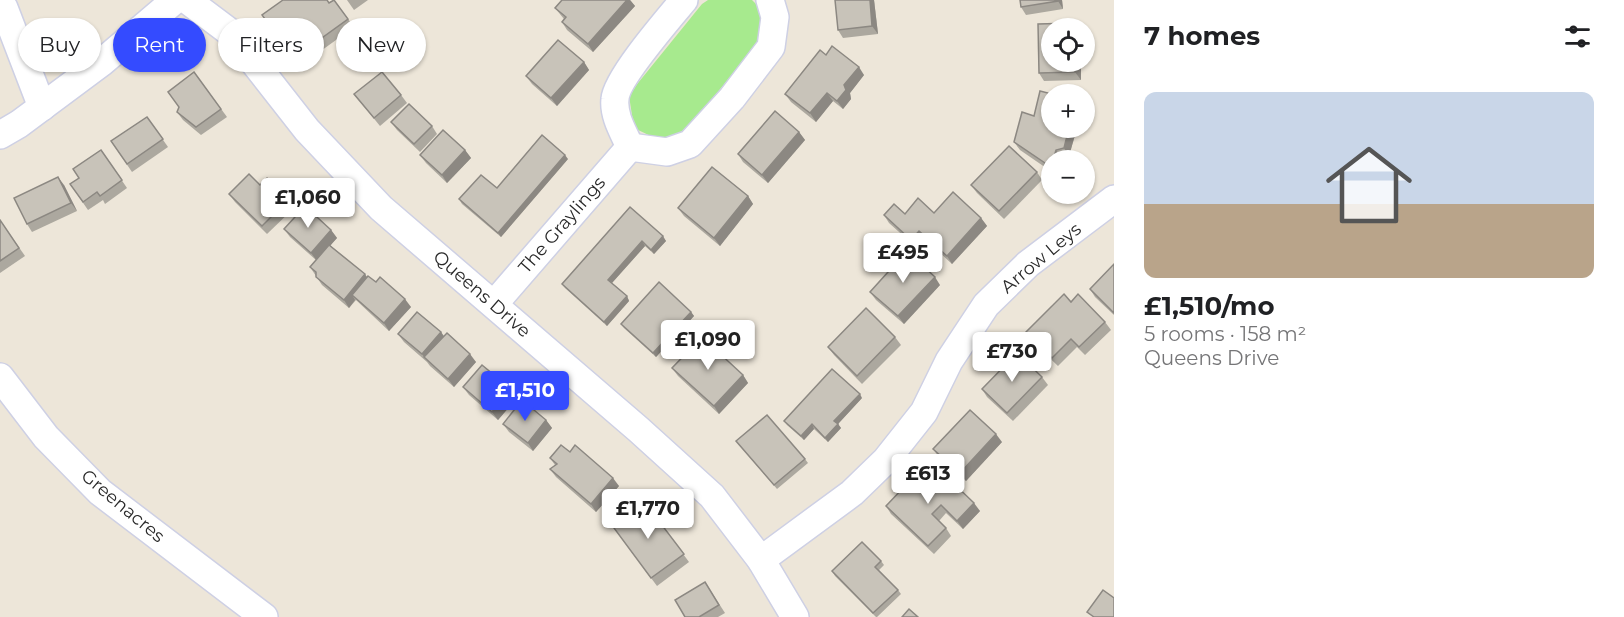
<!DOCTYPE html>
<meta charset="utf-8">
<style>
body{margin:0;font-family:Montserrat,sans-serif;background:#f6f6f6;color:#202124;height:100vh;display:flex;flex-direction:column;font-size:22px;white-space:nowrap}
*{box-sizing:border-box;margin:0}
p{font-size:20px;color:#757577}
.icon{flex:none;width:33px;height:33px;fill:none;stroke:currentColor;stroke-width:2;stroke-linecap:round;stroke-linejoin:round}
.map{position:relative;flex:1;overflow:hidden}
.details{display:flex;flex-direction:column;background:#fff;width:510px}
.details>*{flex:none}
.top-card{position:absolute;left:18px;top:18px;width:570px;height:54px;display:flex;gap:12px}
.fabs{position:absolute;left:1041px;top:18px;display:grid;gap:12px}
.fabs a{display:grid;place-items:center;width:54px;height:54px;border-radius:50%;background:#fff;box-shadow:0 2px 4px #0004;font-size:30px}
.price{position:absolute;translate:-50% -51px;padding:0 14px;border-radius:6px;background:#fff;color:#222;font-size:20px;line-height:39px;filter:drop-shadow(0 2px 3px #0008)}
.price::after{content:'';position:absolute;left:50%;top:36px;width:18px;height:14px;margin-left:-9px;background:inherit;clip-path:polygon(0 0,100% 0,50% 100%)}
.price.on{background:#344bff;color:#fff}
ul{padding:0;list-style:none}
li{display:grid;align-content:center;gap:12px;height:318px;padding:0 30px}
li+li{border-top:2px solid #e0e0e0}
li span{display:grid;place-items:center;height:186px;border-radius:12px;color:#555}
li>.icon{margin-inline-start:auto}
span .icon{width:108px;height:108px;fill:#fffc;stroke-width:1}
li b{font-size:26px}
h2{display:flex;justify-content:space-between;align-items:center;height:72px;padding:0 30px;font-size:26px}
.pill{padding:0 21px;border-radius:27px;background:#fff;box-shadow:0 2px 4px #0004;font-size:21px;line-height:54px}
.pill.on{background:#344bff;color:#fff}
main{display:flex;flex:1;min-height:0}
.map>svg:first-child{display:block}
</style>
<main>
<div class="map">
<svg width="1114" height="617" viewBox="0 0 1114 617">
<rect width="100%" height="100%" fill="#ede6d9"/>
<path fill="#a7ea8e" d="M708 0H752L762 10 757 44 686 131 659 140 634 128 629 96 638 83 702 4Z"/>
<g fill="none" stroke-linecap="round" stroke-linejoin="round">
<defs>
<g id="minor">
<path d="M187 0 231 33 307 130 381 208 638 429 712 496 761 560 795 617"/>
<path d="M0 2 4 8 42 107"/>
<path d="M0 135 19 124 101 63 175 0"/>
<path d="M630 147 667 152 690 144 732 98 771 47 775 17 770 0"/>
<path d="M630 147C624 133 613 116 615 99 616 79 669 18 684 0"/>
<path d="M494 304 630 147"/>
<path d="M0 377 46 437 100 492 264 617"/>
<path d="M761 560 852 493 886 460 924 412 949 361 986 305 1028 264 1114 199"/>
</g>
</defs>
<use href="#minor" stroke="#ced0e4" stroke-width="30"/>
<use href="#minor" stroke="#fff" stroke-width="27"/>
</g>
<g fill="#aca89f">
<path d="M334 0 354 27 300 66 262 15 329 3Z"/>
<path d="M347 0H368L354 10Z"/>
<path d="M562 0H630L635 6 593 52 567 30 562 22 564 19 555 8Z"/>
<path d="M835 0H874L878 34 843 38 838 30Z"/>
<path d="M1020 0H1062L1063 9 1026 15 1021 7Z"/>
<path d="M1075 23 1078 28H1052V62H1081V80L1044 81 1039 73 1038 24Z"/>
<path d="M826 55 864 75 850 93 851 99 843 109 833 101 816 122 791 102 785 94Z"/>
<path d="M584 62 589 70 557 106 532 84 526 76Z"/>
<path d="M194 72 227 117 201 135 183 120 177 112Z"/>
<path d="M354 94 401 95 407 103 380 126Z"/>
<path d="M1034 116 1052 128H1077L1069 156 1061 158 1060 160H1052V172L1020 150 1014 142Z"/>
<path d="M147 117 168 147 132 172 111 141Z"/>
<path d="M391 122 432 126 437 134 420 152 397 130Z"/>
<path d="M799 132 805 140 768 183 743 162 738 154Z"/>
<path d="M101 150 127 188 105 204 103 200 88 210 70 184 79 178Z"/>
<path d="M465 150 471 158 447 183 426 163 420 155Z"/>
<path d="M568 159 501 237 462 204 459 199 497 188Z"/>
<path d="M1037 172 1042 180 1004 219 977 193 971 185Z"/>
<path d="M64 185 77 211 32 232 27 224Z"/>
<path d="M260 185 288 200 294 208 267 234 235 202 229 194Z"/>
<path d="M748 196 753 204 720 246 684 216 678 208Z"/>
<path d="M630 207 666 241 654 254 645 246 612 283 627 296 629 301 607 326 565 288 562 284Z"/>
<path d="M934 213 981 218 987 226 952 264 925 239 917 248 889 223 884 215Z"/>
<path d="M0 220 25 256 0 273Z"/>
<path d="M284 229 331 230 337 238 330 245 367 277 376 282 411 307 389 331 356 300 349 308 322 285 310 267 316 260 290 237Z"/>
<path d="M1114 264V315L1095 297 1090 289Z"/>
<path d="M940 285 904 324 876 300 870 292Z"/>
<path d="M1071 302 1105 322 1111 330 1085 355 1077 347 1058 366 1031 340 1026 332Z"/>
<path d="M691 312 694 316 656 357 624 328 621 324Z"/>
<path d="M441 332 444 336 476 362 454 387 430 366 427 362 404 342 398 334Z"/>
<path d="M895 337 901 345 862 384 834 355 828 347Z"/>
<path d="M672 368 743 375 748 383 719 414 678 376Z"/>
<path d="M1042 377 1048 385 1013 421 987 397 982 389Z"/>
<path d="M463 387 511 389 517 398 498 420 469 395Z"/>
<path d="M862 398 838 424 841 428 828 442 814 429 804 440 787 425 784 421Z"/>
<path d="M546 420 552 428 533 451 509 432 503 424Z"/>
<path d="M736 441 805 459 808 463 777 489Z"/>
<path d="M1002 442 966 481 939 457 933 449Z"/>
<path d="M570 452 619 486 596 512 556 477 550 469 555 465 550 458Z"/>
<path d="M940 486 980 511 963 529 946 513 939 521 946 528 951 536 934 554 891 514 886 506Z"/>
<path d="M649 508 689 562 657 586 611 524 641 514Z"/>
<path d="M881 561 884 565 879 570 898 590 901 594 877 617H876L835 576 832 571Z"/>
<path d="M705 582 725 613 718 617H685Z"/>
</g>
<g fill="#8c8882">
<path d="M627 0H630L635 6 593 52 588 44Z"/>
<path d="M870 0H874L878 34 872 26Z"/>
<path d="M1058 0H1062L1063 9 1058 1Z"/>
<path d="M584 62 589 70 557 106 551 98Z"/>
<path d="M1075 62H1081V80L1075 72Z"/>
<path d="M859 67 864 75 850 93 851 99 843 109 837 101 844 85Z"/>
<path d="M827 93 833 101 816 122 810 113Z"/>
<path d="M1069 128H1077L1069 156 1064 148Z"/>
<path d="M799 132 805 140 768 183 762 175Z"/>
<path d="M465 150 471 158 447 183 442 175Z"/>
<path d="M1056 150 1061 158 1060 160H1053Z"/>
<path d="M565 155 568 159 501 237 498 233Z"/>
<path d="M58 177 64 185 77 211 71 203Z"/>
<path d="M748 196 753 204 720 246 714 238Z"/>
<path d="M981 218 987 226 952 264 947 256Z"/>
<path d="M331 230 337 238 317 261 311 253Z"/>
<path d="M919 231 925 239 917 248 911 240Z"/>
<path d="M663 236 666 241 654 254 651 250Z"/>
<path d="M642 241 645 246 611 284 608 280Z"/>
<path d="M365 274 370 282 352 295 355 300 349 308 344 300Z"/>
<path d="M935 277 940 285 904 324 898 316Z"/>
<path d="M627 296 629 301 607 326 604 322Z"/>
<path d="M405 299 411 307 389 331 384 323Z"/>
<path d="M691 312 694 316 656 357 653 353Z"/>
<path d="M441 332 446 340 425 358 422 354Z"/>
<path d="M470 354 476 362 454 387 448 379Z"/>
<path d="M743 375 748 383 719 414 714 406Z"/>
<path d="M511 389 517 398 498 420 492 412Z"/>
<path d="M860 394 862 398 838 424 841 428 828 442 825 438 834 421Z"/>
<path d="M546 420 552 428 533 451 528 443Z"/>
<path d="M812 424 814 429 804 440 801 436Z"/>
<path d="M996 434 1002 442 966 481 960 473Z"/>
<path d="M613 478 619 486 596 512 591 504Z"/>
<path d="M974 503 980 511 963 529 957 521Z"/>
</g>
<g fill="#c8c3b9" stroke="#8c8882" stroke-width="1.5">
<path d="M283 0H327L329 3 334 0 348 19 294 58 262 15Z"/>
<path d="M562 0H627L588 44 562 22 566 17 555 8Z"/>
<path d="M835 0H870L872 26 838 30Z"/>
<path d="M1020 0H1058V1L1021 7Z"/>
<path d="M1075 23V28H1052V62H1075V72L1039 73 1038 24Z"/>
<path d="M558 40 584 62 551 98 526 76Z"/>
<path d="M832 46 859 67 844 85 846 90 837 101 827 93 810 113 785 94 820 50 826 55Z"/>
<path d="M194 72 221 109 196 127 177 112 179 107 168 92Z"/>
<path d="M382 72 401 95 374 118 354 94Z"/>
<path d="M1040 91 1052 94V128H1069L1064 148 1056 150 1053 160H1052L1051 167 1014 142 1022 112 1034 116Z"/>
<path d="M409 104 432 126 414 144 391 122Z"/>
<path d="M775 111 799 132 762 175 738 154Z"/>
<path d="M147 117 163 139 127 164 111 141Z"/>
<path d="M443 130 465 150 442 175 420 155Z"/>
<path d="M542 135 565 155 498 233 459 199 481 175 497 188Z"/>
<path d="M1009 146 1037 172 999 211 971 185Z"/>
<path d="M101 150 122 180 100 196 97 192 83 202 70 184 79 178 73 169Z"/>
<path d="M712 167 748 196 714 238 678 208Z"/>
<path d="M249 174 260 185 267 178 288 200 262 226 229 194Z"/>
<path d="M58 177 71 203 27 224 14 198Z"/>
<path d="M953 192 981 218 947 256 919 231 911 240 884 215 894 204 905 214 918 198 934 213Z"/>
<path d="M305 206 331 230 311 253 284 229Z"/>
<path d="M630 207 663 236 651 250 642 241 608 280 627 296 604 322 562 284Z"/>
<path d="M0 220 19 248 0 261Z"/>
<path d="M329 245 365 274 344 300 316 277V272L310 267Z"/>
<path d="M907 251 935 277 898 316 870 292Z"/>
<path d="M1114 264V313L1090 289Z"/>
<path d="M368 276 376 282 380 277 405 299 384 323 352 295Z"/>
<path d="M659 282 691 312 653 353 621 324Z"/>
<path d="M1064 294 1071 302 1078 294 1105 322 1079 347 1071 339 1052 358 1026 332Z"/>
<path d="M866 308 895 337 857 376 828 347Z"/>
<path d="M417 312 441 332 422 354 398 334Z"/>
<path d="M447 333 470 354 448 379 424 357Z"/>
<path d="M702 337 743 375 714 406 672 368Z"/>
<path d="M1017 353 1042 377 1007 413 982 389Z"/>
<path d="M482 365 511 389 492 412 463 387Z"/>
<path d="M832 369 860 394 834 421 838 424 825 438 812 424 801 436 784 421Z"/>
<path d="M522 400 546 420 528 443 503 424Z"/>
<path d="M970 410 996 434 960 473 933 449Z"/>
<path d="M767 415 805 459 774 485 736 441Z"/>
<path d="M561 445 570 452 575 445 613 478 591 504 550 469 557 464 550 458Z"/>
<path d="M922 468 940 486 947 477 974 503 957 521 941 505 932 514 946 528 928 546 886 506Z"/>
<path d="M635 506 641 514 649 508 684 554 651 578 611 524Z"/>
<path d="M862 542 881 561 875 567 898 590 873 613 832 571Z"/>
<path d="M705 582 719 605 699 617H685L675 600Z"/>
<path d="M1103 590 1114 598V617H1094L1087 612Z"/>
<path d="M909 609 918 617H902Z"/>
</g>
<g text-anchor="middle" stroke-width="4.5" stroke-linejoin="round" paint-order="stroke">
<g font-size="18" fill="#292929" stroke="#fff">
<text transform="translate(562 225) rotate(-49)" y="6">The Graylings</text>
<text transform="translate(1041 258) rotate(-40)" y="6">Arrow Leys</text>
<text transform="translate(482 294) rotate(41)" y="6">Queens Drive</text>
<text transform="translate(123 506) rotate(40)" y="6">Greenacres</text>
</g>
</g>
</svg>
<div class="fabs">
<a><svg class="icon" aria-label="locate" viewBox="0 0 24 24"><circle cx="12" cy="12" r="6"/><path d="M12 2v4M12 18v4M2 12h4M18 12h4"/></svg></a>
<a>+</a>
<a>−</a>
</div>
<b class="price" style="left:308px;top:229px">£1,060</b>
<b class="price" style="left:903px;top:284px">£495</b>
<b class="price" style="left:708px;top:371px">£1,090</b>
<b class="price" style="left:1012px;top:383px">£730</b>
<b class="price on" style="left:525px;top:422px">£1,510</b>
<b class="price" style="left:928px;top:505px">£613</b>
<b class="price" style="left:648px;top:540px">£1,770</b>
<div class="top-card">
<a class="pill">Buy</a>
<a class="pill on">Rent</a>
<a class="pill">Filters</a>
<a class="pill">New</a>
</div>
</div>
<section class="details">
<h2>7 homes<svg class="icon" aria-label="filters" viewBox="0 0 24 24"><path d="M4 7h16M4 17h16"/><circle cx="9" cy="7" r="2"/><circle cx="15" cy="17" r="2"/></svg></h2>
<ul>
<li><span style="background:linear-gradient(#c9d6e8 60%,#b9a48a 0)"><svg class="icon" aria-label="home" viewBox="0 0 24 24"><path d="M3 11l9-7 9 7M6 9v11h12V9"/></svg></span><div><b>£1,510/mo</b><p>5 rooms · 158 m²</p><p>Queens Drive</p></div></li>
</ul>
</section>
</main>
